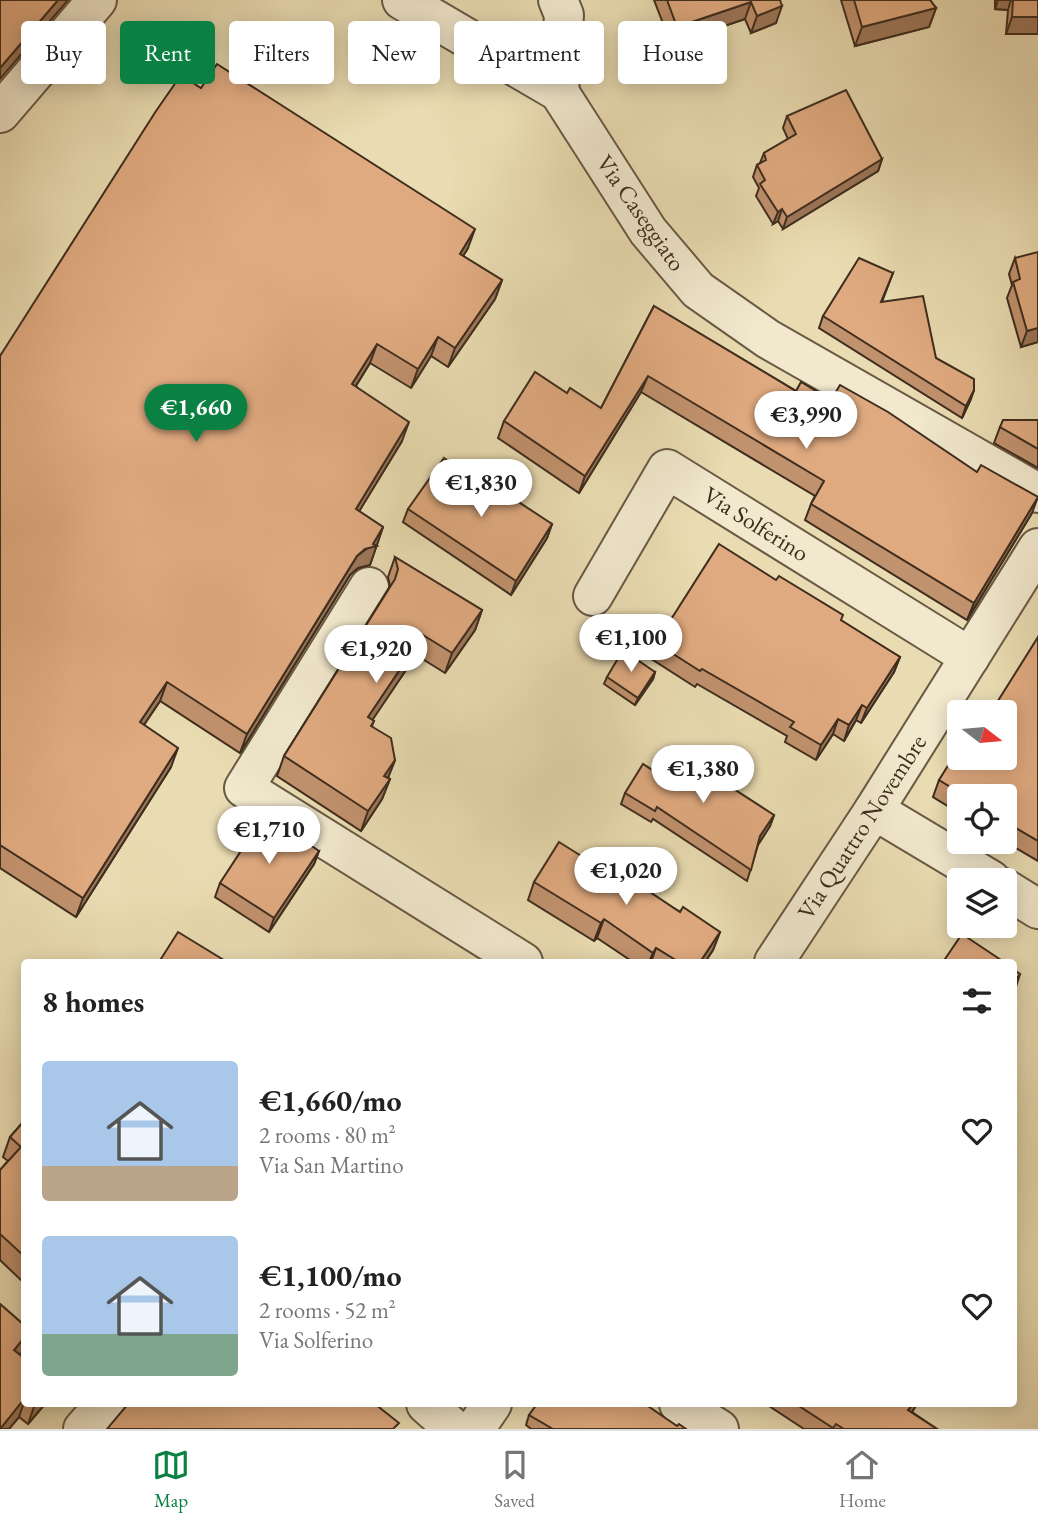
<!DOCTYPE html>
<meta charset="utf-8">
<style>
body{margin:0;font-family:"EB Garamond",serif;background:#f2f2f2;color:#222;height:100vh;display:flex;flex-direction:column;font-size:26px;white-space:nowrap}
*{box-sizing:border-box;margin:0}
p{font-size:23px;color:#767676}
.icon{flex:none;width:38px;height:38px;fill:none;stroke:currentColor;stroke-width:2;stroke-linecap:round;stroke-linejoin:round}
.map{position:relative;flex:1;overflow:hidden}
.drawer{position:absolute;left:21px;top:959px;width:996px;height:448px;display:flex;flex-direction:column;background:#fff;border-radius:7px;box-shadow:0 4px 18px #0003}
.drawer>*{flex:none}
.guide{position:absolute;left:21px;top:21px;width:998px;height:63px;display:flex;gap:14px}
.needle{width:46px;rotate:106deg}
.controls{position:absolute;left:947px;top:700px;display:grid;gap:14px}
.controls a{display:grid;place-items:center;width:70px;height:70px;border-radius:7px;background:#fff;box-shadow:0 4px 18px #0003;font-size:35px}
.price{position:absolute;translate:-50% -60px;padding:0 16px;border-radius:24px;background:#fff;color:#222;font-size:23px;line-height:46px;filter:drop-shadow(0 2px 4px #0008)}
.price::after{content:'';position:absolute;left:50%;top:42px;width:21px;height:16px;margin-left:-10px;background:inherit;clip-path:polygon(0 0,100% 0,50% 100%)}
.price.active{background:#0b8043;color:#fff}
ul{padding:0;list-style:none}
li{display:flex;align-items:center;gap:21px;height:175px;padding:0 21px}
li span{display:grid;place-items:center;flex:none;width:196px;height:140px;border-radius:7px;color:#555}
li>.icon{margin-inline-start:auto}
span .icon{width:84px;height:84px;fill:#fffc;stroke-width:1}
li b{font-size:30px}
h2{display:flex;justify-content:space-between;align-items:center;height:84px;padding:0 21px;font-size:30px}
.chip{padding:0 24px;border-radius:7px;background:#fff;box-shadow:0 4px 18px #0003;font-size:24px;line-height:63px}
.chip.active{background:#0b8043;color:#fff}
.tabs{display:flex;justify-content:space-around;align-items:center;height:98px;border-top:2px solid #e0e0e0;background:#fff;font-size:19px;color:#767676}
.tabs a{display:grid;justify-items:center;gap:4px}
.tabs .active{color:#0b8043}
.map>svg:first-child{display:block}
</style>
<div class="map">
<svg width="1038" height="1429" viewBox="0 0 1038 1429">
<rect width="100%" height="100%" fill="#eadcb2"/>
<filter id="stains"><feTurbulence type="fractalNoise" baseFrequency=".00286" numOctaves="4"/><feColorMatrix values="0 0 0 0 .2 0 0 0 0 .09 0 0 0 0 .02 0 0 0 .5 -.17"/></filter>
<radialGradient id="worn" r=".72"><stop offset=".6" stop-color="#630" stop-opacity="0"/><stop offset="1" stop-color="#630" stop-opacity=".3"/></radialGradient>
<g fill="none" stroke-linecap="round" stroke-linejoin="round">
<defs>
<g id="minor">
<path d="M558 0 564 15 559 92"/>
<path d="M0 113 97 0"/>
<path d="M369 587 244 788 523 962"/>
<path d="M593 596 667 469 970 657"/>
<path d="M874 810 991 880"/>
<path d="M1004 888 1038 909"/>
<path d="M774 962 874 810 1038 548"/>
<path d="M426 1404 454 1429"/>
<path d="M679 1404 719 1429"/>
<path d="M83 1429 105 1404"/>
<path d="M475 1429 492 1404"/>
</g>
<path id="tertiary" d="M402 0 559 92 648 231 698 290 768 339 1038 493"/>
</defs>
<use href="#minor" stroke="#695943" stroke-width="42"/>
<use href="#tertiary" stroke="#695943" stroke-width="42"/>
<use href="#minor" stroke="#f1e8cd" stroke-width="38"/>
<use href="#tertiary" stroke="#f1e8cd" stroke-width="38"/>
</g>
<g fill="#c1926e" stroke="#3e2d1e" stroke-width="2">
<path d="M654 0H780L776 23 751 33 745 19 671 44Z"/>
<path d="M841 0H930L936 8 929 27 855 46Z"/>
<path d="M995 0H1038V34H1006L1008 10 995 9Z"/>
<path d="M201 88 468 248 463 256 502 280 495 299 448 367 431 356 411 388 370 363 356 386 402 441 359 511 383 527 370 565 358 568 350 575 240 753 160 701 144 725 171 767 76 917 0 868V356Z"/>
<path d="M787 116 882 159 878 171 783 229 778 221 773 224 756 196 759 188 753 177 757 165 760 163 764 153 788 139 783 128Z"/>
<path d="M1015 258 1038 342 1021 347 1007 298 1012 285 1009 274Z"/>
<path d="M893 273 882 302 936 358 974 390 970 401 962 418 819 328 823 316Z"/>
<path d="M654 306 796 391 1032 513 967 620 805 520 811 504 815 496 641 392 579 493 498 438 504 421 567 393 601 408Z"/>
<path d="M1038 420V468L994 443 1000 427Z"/>
<path d="M500 496 552 524 547 538 511 595 403 522 408 509Z"/>
<path d="M395 557 482 610 475 630 445 673 416 655 372 720 374 721 372 726 395 760 388 778 390 779 382 799 361 831 277 776 284 756 390 586 388 577Z"/>
<path d="M841 621 900 657 894 672 861 723 856 720 844 741 833 734 816 760 785 742 787 736 697 684 695 687 650 658 656 643Z"/>
<path d="M1038 637V861L1004 841V796H959V813L933 797 939 780 1004 758Z"/>
<path d="M655 672 653 679 635 705 604 684 607 677Z"/>
<path d="M654 771 774 815 770 826 758 845 747 881 653 819 651 822 621 804 625 793Z"/>
<path d="M319 851 314 864 269 932 215 897 220 883Z"/>
<path d="M534 882 626 884 720 932 713 950 705 962H633L597 938 594 941 528 900Z"/>
<path d="M24 1121V1283L0 1260V1170L8 1161 3 1157 10 1137Z"/>
<path d="M0 1304 24 1325V1348L20 1354 24 1358V1404H45L28 1424 19 1417 9 1429H0Z"/>
<path d="M766 1404H917L912 1412 937 1429H804Z"/>
<path d="M529 1415 677 1426 686 1429H531L526 1425Z"/>
</g>
<g fill="#9d775a" stroke="#3e2d1e" stroke-width="2">
<path d="M58 0H68L0 79V68Z"/>
<path d="M998 0H1011L1008 10 995 9Z"/>
<path d="M751 2 745 19 671 44 677 27Z"/>
<path d="M782 6 776 23 751 33 757 16Z"/>
<path d="M936 8 929 27 855 46 862 27Z"/>
<path d="M1012 17H1038V34H1006Z"/>
<path d="M882 159 878 171 783 229 787 217Z"/>
<path d="M782 209 778 221 773 224 778 212Z"/>
<path d="M475 229 468 248 453 272 460 254Z"/>
<path d="M502 280 495 299 448 367 455 348Z"/>
<path d="M1038 328V342L1021 347 1027 331Z"/>
<path d="M438 337 431 356 411 388 418 369Z"/>
<path d="M377 344 370 363 345 403 352 384Z"/>
<path d="M648 376 641 392 579 493 585 476Z"/>
<path d="M974 390 970 401 962 418 966 406Z"/>
<path d="M409 422 402 441 349 528 356 509Z"/>
<path d="M1038 497 1032 513 967 620 974 603Z"/>
<path d="M552 524 547 538 511 595 516 581Z"/>
<path d="M383 527 370 565 358 568 350 575 240 753 247 734 357 556 373 544Z"/>
<path d="M482 610 475 630 445 673 452 653Z"/>
<path d="M423 635 416 655 361 737 368 717Z"/>
<path d="M900 657 894 672 861 723 867 708Z"/>
<path d="M655 672 653 679 635 705 638 698Z"/>
<path d="M167 682 160 701 133 741 140 722Z"/>
<path d="M862 705 856 720 844 741 849 725Z"/>
<path d="M838 719 833 734 816 760 821 745Z"/>
<path d="M178 748 171 767 76 917 83 898Z"/>
<path d="M395 760 387 780 384 776Z"/>
<path d="M390 779 382 799 361 831 368 811Z"/>
<path d="M774 815 770 826 756 848 760 836Z"/>
<path d="M319 851 314 864 269 932 274 918Z"/>
<path d="M604 919 597 938 594 941 601 923Z"/>
<path d="M720 932 713 950 705 962H700Z"/>
<path d="M656 948 651 962H649L653 953Z"/>
<path d="M1020 974 1014 993H1013V984Z"/>
<path d="M24 1338V1350L7 1369 14 1350Z"/>
<path d="M24 1399V1402L19 1417 9 1429H0Z"/>
<path d="M35 1404H45L28 1424Z"/>
<path d="M913 1404H917L903 1426 908 1410Z"/>
</g>
<g fill="#e0aa80" stroke="#3e2d1e" stroke-width="2">
<path d="M0 0H58L0 68Z"/>
<path d="M667 0H780L782 6 757 16 751 2 677 27Z"/>
<path d="M854 0H930L936 8 862 27Z"/>
<path d="M1013 0H1038V17H1012Z"/>
<path d="M217 64 475 229 460 254 502 280 455 348 438 337 418 369 377 344 352 384 409 422 356 509 383 527 373 544 377 546 365 549 357 556 247 734 167 682 140 722 178 748 83 898 0 845V356L156 111 181 75 201 88Z"/>
<path d="M846 90 882 159 787 217 782 209 778 212 760 184 765 180 757 165 766 160 764 153 796 134 787 116Z"/>
<path d="M1038 252V328L1027 331 1013 282 1020 279 1015 258Z"/>
<path d="M859 258 893 273 881 302 923 296 936 358 974 379V390L966 406 823 316Z"/>
<path d="M654 306 796 391 801 382 831 400 840 385 888 412 977 472 981 465 1038 497 974 603 811 504 824 481 648 376 585 476 504 421 535 372 567 393 570 388 601 408Z"/>
<path d="M1003 420H1038V449L1000 427Z"/>
<path d="M444 458 500 496 502 491 552 524 516 581 408 509Z"/>
<path d="M719 544 776 580 779 576 843 615 841 620 900 657 867 708 862 705 849 725 838 719 821 745 790 727 794 722 702 669 700 671 656 643Z"/>
<path d="M395 557 482 610 452 653 423 635 368 717 374 721 371 726 391 738 395 760 384 776 390 779 368 811 284 756 395 579 398 569Z"/>
<path d="M1038 637V841L1004 821V796H965L939 780 959 748V758H1004V712H991Z"/>
<path d="M623 650 655 672 638 698 607 677Z"/>
<path d="M669 747 774 815 760 836 751 870 657 807 655 811 625 793 643 764 654 771Z"/>
<path d="M265 814 319 851 274 918 220 883Z"/>
<path d="M559 842 626 884 629 878 680 912 683 907 720 932 700 962H679L656 948 653 953 604 919 601 923 534 882Z"/>
<path d="M178 932 227 962H159Z"/>
<path d="M962 934 1004 962H943Z"/>
<path d="M1013 969 1020 974 1013 984Z"/>
<path d="M24 1121V1256L0 1234V1170L21 1147 10 1137Z"/>
<path d="M0 1304 24 1325V1338L14 1350 24 1358V1399L0 1429Z"/>
<path d="M128 1404H375L399 1423 393 1429H107Z"/>
<path d="M537 1404H645L677 1426 679 1424 686 1429H553L529 1415Z"/>
<path d="M796 1404H913L908 1410 937 1429H844L836 1424 833 1428Z"/>
</g>
<g text-anchor="middle" stroke-width="6" stroke-linejoin="round" paint-order="stroke">
<g font-size="24" fill="#3e2d1e" stroke="#f1e8cd">
<text transform="translate(641 213) rotate(55)" y="8">Via Caseggiato</text>
<text transform="translate(756 524) rotate(32)" y="8">Via Solferino</text>
<text transform="translate(862 827) rotate(-57)" y="8">Via Quattro Novembre</text>
</g>
</g>
<rect width="100%" height="100%" filter="url(#stains)"/>
<rect width="100%" height="100%" fill="url(#worn)"/>
</svg>
<div class="controls">
<a><svg class="needle" viewBox="-14 -14 28 28"><path d="M0-13l5 13h-10z" fill="#e53935"/><path d="M0 13l5-13h-10z" fill="#767676"/></svg></a>
<a><svg class="icon" aria-label="locate" viewBox="0 0 24 24"><circle cx="12" cy="12" r="6"/><path d="M12 2v4M12 18v4M2 12h4M18 12h4"/></svg></a>
<a><svg class="icon" aria-label="layers" viewBox="0 0 24 24"><path d="M12 4l9 5-9 5-9-5zM3 14l9 5 9-5"/></svg></a>
</div>
<b class="price active" style="left:196px;top:444px">€1,660</b>
<b class="price" style="left:806px;top:451px">€3,990</b>
<b class="price" style="left:481px;top:519px">€1,830</b>
<b class="price" style="left:631px;top:674px">€1,100</b>
<b class="price" style="left:376px;top:685px">€1,920</b>
<b class="price" style="left:703px;top:805px">€1,380</b>
<b class="price" style="left:269px;top:866px">€1,710</b>
<b class="price" style="left:626px;top:907px">€1,020</b>
<div class="guide">
<a class="chip">Buy</a>
<a class="chip active">Rent</a>
<a class="chip">Filters</a>
<a class="chip">New</a>
<a class="chip">Apartment</a>
<a class="chip">House</a>
</div>
<section class="drawer">
<h2>8 homes<svg class="icon" aria-label="filters" viewBox="0 0 24 24"><path d="M4 7h16M4 17h16"/><circle cx="9" cy="7" r="2"/><circle cx="15" cy="17" r="2"/></svg></h2>
<ul>
<li><span style="background:linear-gradient(#a9c7e8 75%,#b9a48a 0)"><svg class="icon" aria-label="home" viewBox="0 0 24 24"><path d="M3 11l9-7 9 7M6 9v11h12V9"/></svg></span><div><b>€1,660/mo</b><p>2 rooms · 80 m²</p><p>Via San Martino</p></div><svg class="icon" aria-label="heart" viewBox="0 0 24 24"><path d="M12 20l-8-8c-3-5 5-10 8-4 3-6 11-1 8 4z"/></svg></li>
<li><span style="background:linear-gradient(#a9c7e8 70%,#7fa58c 0)"><svg class="icon" aria-label="home" viewBox="0 0 24 24"><path d="M3 11l9-7 9 7M6 9v11h12V9"/></svg></span><div><b>€1,100/mo</b><p>2 rooms · 52 m²</p><p>Via Solferino</p></div><svg class="icon" aria-label="heart" viewBox="0 0 24 24"><path d="M12 20l-8-8c-3-5 5-10 8-4 3-6 11-1 8 4z"/></svg></li>
</ul>
</section>
</div>
<nav class="tabs">
<a class="active"><svg class="icon" aria-label="map" viewBox="0 0 24 24"><path d="M3 6l6-2 6 2 6-2v14l-6 2-6-2-6 2zM9 4v14M15 6v14"/></svg>Map</a>
<a><svg class="icon" aria-label="saved" viewBox="0 0 24 24"><path d="M7 4h10v16l-5-4-5 4z"/></svg>Saved</a>
<a><svg class="icon" aria-label="home" viewBox="0 0 24 24"><path d="M3 11l9-7 9 7M6 9v11h12V9"/></svg>Home</a>
</nav>
